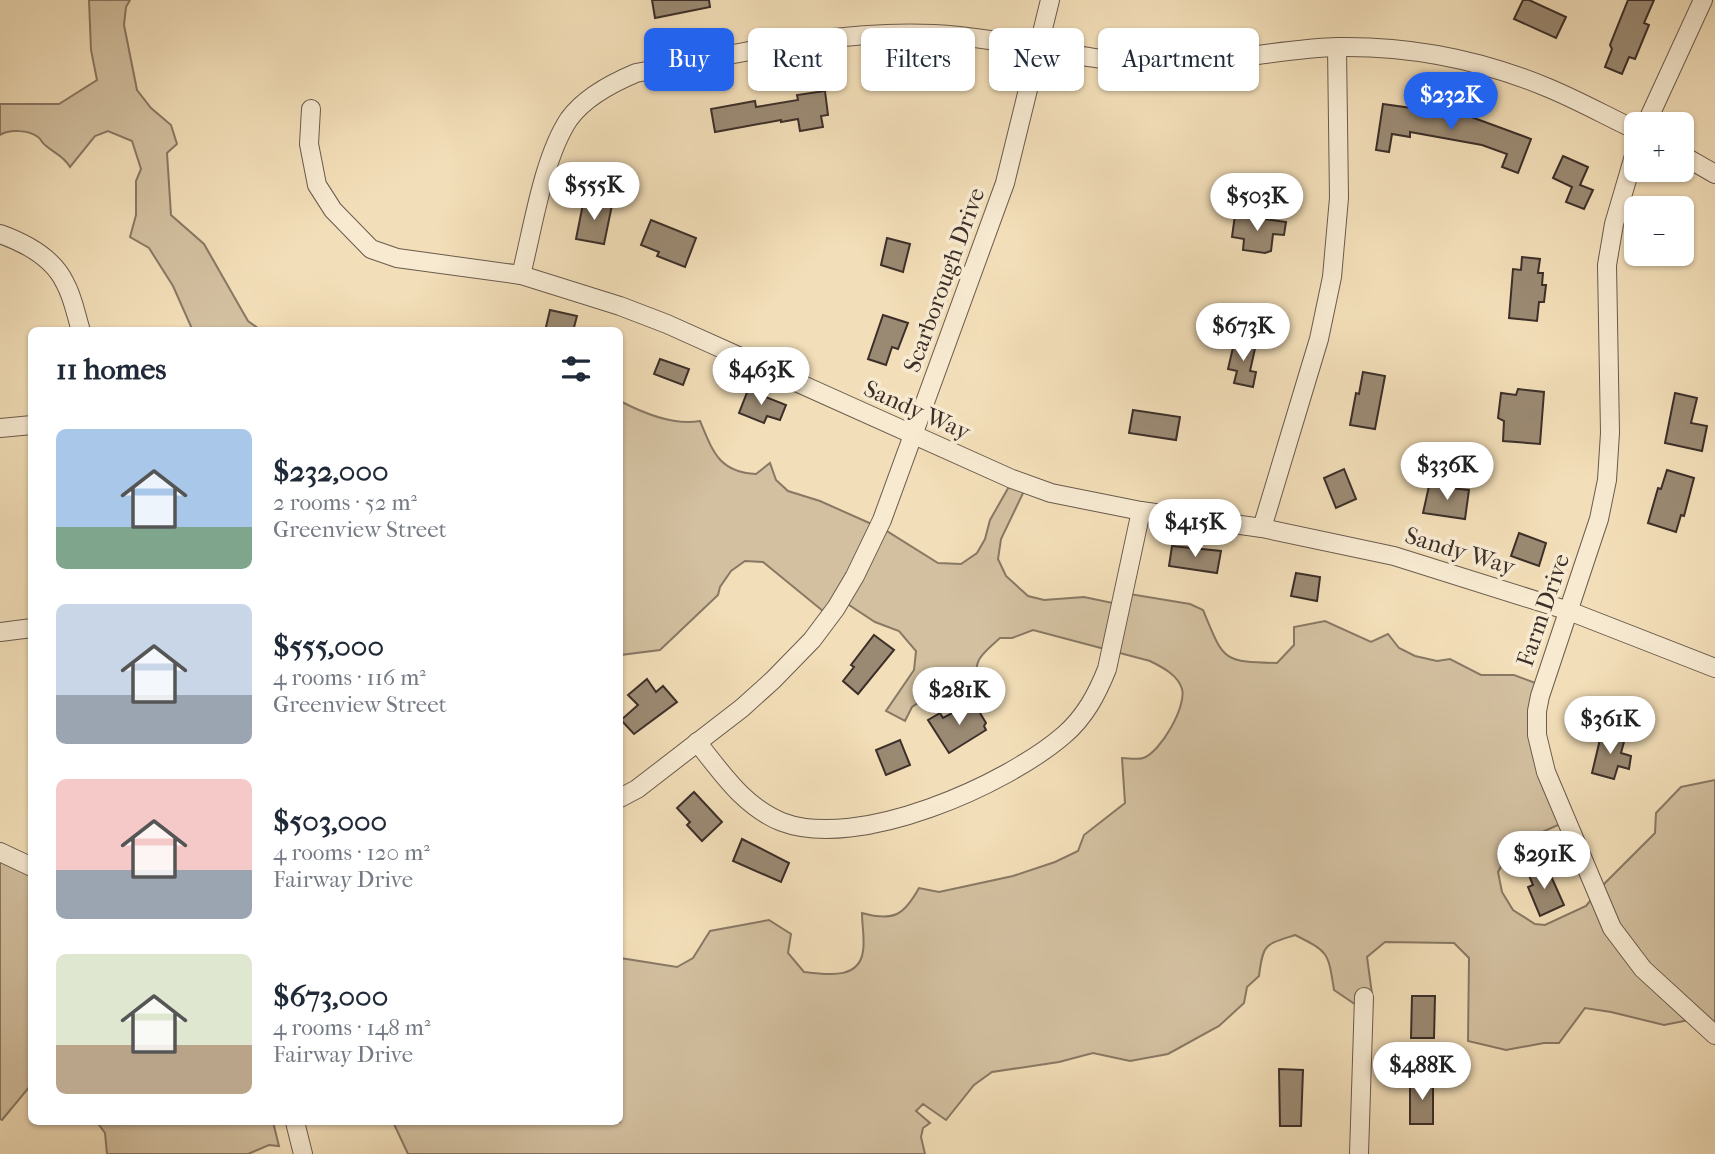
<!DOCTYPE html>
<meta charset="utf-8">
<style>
body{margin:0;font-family:"IM FELL French Canon",serif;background:#f2f2f3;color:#1f2937;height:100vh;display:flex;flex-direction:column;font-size:26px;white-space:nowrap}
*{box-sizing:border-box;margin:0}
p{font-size:23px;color:#747a83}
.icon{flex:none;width:38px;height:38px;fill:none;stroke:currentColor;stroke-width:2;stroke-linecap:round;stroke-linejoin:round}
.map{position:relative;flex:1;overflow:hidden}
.sheet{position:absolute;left:28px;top:327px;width:595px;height:798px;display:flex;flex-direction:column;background:#fff;border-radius:10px;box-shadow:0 2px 5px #0004}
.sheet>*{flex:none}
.banner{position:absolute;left:644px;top:28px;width:665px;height:63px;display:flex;gap:14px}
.tools{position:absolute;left:1624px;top:112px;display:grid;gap:14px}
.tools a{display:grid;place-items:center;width:70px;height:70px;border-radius:10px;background:#fff;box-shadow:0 2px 5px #0004;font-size:35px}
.price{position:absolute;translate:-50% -60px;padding:0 16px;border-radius:24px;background:#fff;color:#222;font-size:23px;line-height:46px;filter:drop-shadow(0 2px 4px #0008)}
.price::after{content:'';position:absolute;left:50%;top:42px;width:21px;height:16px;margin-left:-10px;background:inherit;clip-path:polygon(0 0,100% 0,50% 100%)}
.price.current{background:#2563eb;color:#fff}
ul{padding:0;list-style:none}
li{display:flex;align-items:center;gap:21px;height:175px;padding:0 28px}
li span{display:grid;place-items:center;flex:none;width:196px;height:140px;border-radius:10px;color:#555}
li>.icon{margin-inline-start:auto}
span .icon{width:84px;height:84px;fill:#fffc;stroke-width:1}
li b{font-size:30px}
h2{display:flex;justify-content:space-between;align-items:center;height:84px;padding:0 28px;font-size:30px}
.pill{padding:0 24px;border-radius:10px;background:#fff;box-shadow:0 2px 5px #0004;font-size:24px;line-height:63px}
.pill.current{background:#2563eb;color:#fff}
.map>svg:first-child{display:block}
</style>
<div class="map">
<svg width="1715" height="1154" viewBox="0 0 1715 1154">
<rect width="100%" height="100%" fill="#f2deb8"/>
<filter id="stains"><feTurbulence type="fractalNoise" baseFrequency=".00286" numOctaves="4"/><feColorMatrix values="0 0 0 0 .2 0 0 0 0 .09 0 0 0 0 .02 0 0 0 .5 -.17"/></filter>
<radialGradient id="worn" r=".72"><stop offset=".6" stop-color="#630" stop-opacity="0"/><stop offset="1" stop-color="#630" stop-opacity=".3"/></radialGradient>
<g fill="#d3c0a0" stroke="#887864" stroke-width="2">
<path d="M89 0H130L126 7 124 25 137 90 151 108 171 125 177 144 167 153 171 215 204 244 248 321 262 331H193L173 286 149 248 130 237 136 215V181L141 169 132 141 108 131 95 136 70 167C63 155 55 154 45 145 42 143 41 139 38 137 29 130 9 129 0 135V104H59L97 80 91 50Z"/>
<path d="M620 401C643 413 674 426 700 421 713 452 719 472 756 474L770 463 776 480 788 491 820 501 885 530 938 563 961 564 977 553 985 539 990 520 1011 483 1025 489 1001 539 998 559 1006 576 1028 596 1044 600 1084 597 1122 605 1130 594 1190 604 1203 610C1224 660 1221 662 1277 663L1294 645V627L1325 621 1371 642 1388 634 1399 648 1415 656 1437 661 1450 659 1481 675H1514L1546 687 1540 724 1565 822 1513 845 1498 872 1502 892 1513 910 1535 924 1545 925 1586 906 1605 883 1655 833 1656 813 1681 787 1715 780V1044L1689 1020 1664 1025 1611 1012 1585 1008 1559 1043H1544L1506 1050 1468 1041 1469 958 1454 943 1385 942 1367 957 1372 994 1368 1013 1334 990C1328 952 1329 952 1295 935 1265 945 1263 943 1259 976L1247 987 1244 1003 1219 1026 1168 1054 1130 1061 1093 1053 1059 1062 992 1072 974 1085 946 1120 923 1104 916 1111 930 1123 923 1128 921 1137 925 1154H408L393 1122H620V958L677 967 693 958 710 931 769 920 791 934 788 953 804 972C825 974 859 981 863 951 865 939 862 926 862 913 894 922 904 915 919 888L939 892 1013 876 1055 862 1078 851 1084 835 1125 803 1122 758C1128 758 1138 760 1143 758 1160 753 1187 706 1182 689 1178 675 1162 667 1150 661L1033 630 1012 638H1000C981 655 974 658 976 685L957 683 944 691 930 695 912 707 905 721 886 711 914 670 916 651 899 631 875 622 843 601 829 616 763 562 745 561 731 571 720 587 718 595 660 650 620 655Z"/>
<path d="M0 853 32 871 31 1085 2 1120 0 1119Z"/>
<path d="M97 1122H273L279 1146 269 1145 248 1154H107L105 1133Z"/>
</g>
<g fill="#9b8a73" stroke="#3c2f29" stroke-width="2">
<path d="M652 0H709L710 7 655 18Z"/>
<path d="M1523 0H1529L1566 17 1556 38 1514 19Z"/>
<path d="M1628 0H1654L1644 23 1649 25 1635 59 1629 57 1622 74 1605 67 1612 49 1610 45Z"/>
<path d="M825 91 828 115 821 116 823 127 800 131 798 119 781 122V120L715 132 711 109 755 101 756 107 798 100 797 95Z"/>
<path d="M1383 104 1455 114V111L1531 139 1518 173 1502 167 1507 154 1482 145 1410 132V137L1392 134 1389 152 1376 150Z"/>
<path d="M1563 156 1588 167 1580 185 1593 190 1584 209 1566 202 1572 187 1553 178Z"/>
<path d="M584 199 612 205 604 244 576 239Z"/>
<path d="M1235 215 1286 222 1284 235 1273 234 1271 251 1265 253 1243 250 1244 239 1232 237Z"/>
<path d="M651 220 696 238 685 267 657 256 659 252 641 245Z"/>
<path d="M887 238 910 244 903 272 881 265Z"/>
<path d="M1522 257 1540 259 1538 273H1543L1542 285H1546L1544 302H1539L1537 321 1509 318 1513 269 1521 270Z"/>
<path d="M550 310 577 316 573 331H545Z"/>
<path d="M883 315 908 323 898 349 892 347 886 365 868 359Z"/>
<path d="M1235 339 1256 344 1250 371 1256 372 1253 387 1234 383 1237 371 1228 369Z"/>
<path d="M660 359 689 369 683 385 654 374Z"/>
<path d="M1363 372 1385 376 1375 429 1350 425 1356 393 1359 394Z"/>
<path d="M1518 389 1544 392 1540 444 1503 441 1504 421 1498 418 1501 393 1516 395Z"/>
<path d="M748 390 786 405 780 420 767 416 764 423 739 413Z"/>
<path d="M1675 393 1697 398 1691 423 1707 426 1702 451 1665 443Z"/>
<path d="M1133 410 1180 417 1176 440 1129 433Z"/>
<path d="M1344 469 1356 499 1336 508 1324 478Z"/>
<path d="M1667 470 1694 478 1684 516 1681 515 1676 532 1648 523 1658 488 1661 489Z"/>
<path d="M1429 486 1469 490 1465 519 1423 513Z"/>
<path d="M1519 533 1546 543 1539 566 1511 556Z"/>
<path d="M1172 546 1221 551 1217 573 1169 566Z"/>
<path d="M1296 573 1320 577 1317 601 1291 596Z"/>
<path d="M874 635 894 650 858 694 843 681 854 667 851 665Z"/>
<path d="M647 679 656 692 663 686 677 702 634 734 621 720 638 705 628 695Z"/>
<path d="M974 703 986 723 984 726 986 730 949 753 928 720 940 713 943 718 954 712 955 714Z"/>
<path d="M1602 731 1625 738 1621 753 1631 756 1629 769 1618 766 1614 779 1592 773Z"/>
<path d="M900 740 910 765 886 775 876 750Z"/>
<path d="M694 792 722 822 702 841 687 825 690 822 677 808Z"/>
<path d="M742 839 789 863 781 882 733 861Z"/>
<path d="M1546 865 1564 905 1540 916 1528 887 1533 885 1528 873Z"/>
<path d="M1412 996H1435L1434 1038H1411Z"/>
<path d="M1279 1069 1303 1070 1301 1126H1280Z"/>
<rect x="1410" y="1080" width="23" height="44"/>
</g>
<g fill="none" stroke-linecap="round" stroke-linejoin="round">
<defs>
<g id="minor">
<path d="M311 109 309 144 317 185 333 210 371 249 397 258 521 275 620 306 667 324 1012 479 1051 493 1141 511 1262 528 1394 556 1569 611 1715 668"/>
<path d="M1646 124 1703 0"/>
<path d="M1636 149 1614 224 1607 265 1610 433 1607 480 1599 519 1540 696 1537 711V735L1546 772 1612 928 1643 969 1715 1035"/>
<path d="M1682 155 1715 174"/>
<path d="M0 234C25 243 53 257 65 283 73 297 76 315 81 331"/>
<path d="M521 275C533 228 543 158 569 119 585 97 612 83 636 73 734 55 834 29 934 34 1008 38 1080 61 1154 64 1216 66 1277 48 1339 47 1409 46 1481 60 1546 87 1576 99 1606 116 1636 130"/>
<path d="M0 428 32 425"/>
<path d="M1262 528 1319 339 1332 277 1339 198 1337 47"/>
<path d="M0 632 32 628"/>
<path d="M697 742C722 773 744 807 782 822 858 851 1006 785 1064 735 1085 717 1097 694 1107 669L1141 511"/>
<path d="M620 798 637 789 742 708 773 680 812 640 836 608 855 576 882 520 1005 183 1050 0"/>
<path d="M0 852 32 867"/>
<path d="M295 1122 303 1154"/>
<path d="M1359 1154 1364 997"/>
</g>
</defs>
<use href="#minor" stroke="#6a5b4d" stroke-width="20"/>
<use href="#minor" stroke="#f7ead1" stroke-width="18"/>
</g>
<g text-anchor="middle" stroke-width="7" stroke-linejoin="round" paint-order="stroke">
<g font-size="24" fill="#3c2f29" stroke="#f7ead1">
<text transform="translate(944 280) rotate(-70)" y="8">Scarborough Drive</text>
<text transform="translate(917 410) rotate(24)" y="8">Sandy Way</text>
<text transform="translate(1460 551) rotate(17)" y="8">Sandy Way</text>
<text transform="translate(1543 610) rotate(-71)" y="8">Farm Drive</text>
</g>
</g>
<rect width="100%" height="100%" filter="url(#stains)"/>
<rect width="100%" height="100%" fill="url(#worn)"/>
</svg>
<div class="tools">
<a>+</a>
<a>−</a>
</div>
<b class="price current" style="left:1451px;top:132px">$232K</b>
<b class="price" style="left:594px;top:222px">$555K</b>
<b class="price" style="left:1257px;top:233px">$503K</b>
<b class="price" style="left:1243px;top:363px">$673K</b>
<b class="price" style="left:761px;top:407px">$463K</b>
<b class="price" style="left:1447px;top:502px">$336K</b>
<b class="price" style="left:1195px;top:559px">$415K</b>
<b class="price" style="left:959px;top:727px">$281K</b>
<b class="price" style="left:1610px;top:756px">$361K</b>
<b class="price" style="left:1544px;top:891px">$291K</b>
<b class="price" style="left:1422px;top:1102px">$488K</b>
<div class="banner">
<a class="pill current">Buy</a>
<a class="pill">Rent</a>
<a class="pill">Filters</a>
<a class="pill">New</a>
<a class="pill">Apartment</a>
</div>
<section class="sheet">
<h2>11 homes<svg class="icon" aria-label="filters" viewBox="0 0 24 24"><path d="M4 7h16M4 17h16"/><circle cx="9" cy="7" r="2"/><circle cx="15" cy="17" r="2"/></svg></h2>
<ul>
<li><span style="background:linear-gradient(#a9c7e8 70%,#7fa58c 0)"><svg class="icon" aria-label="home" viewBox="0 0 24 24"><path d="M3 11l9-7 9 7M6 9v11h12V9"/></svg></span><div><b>$232,000</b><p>2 rooms · 52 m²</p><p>Greenview Street</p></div></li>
<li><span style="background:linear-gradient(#c9d6e8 65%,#9aa5b1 0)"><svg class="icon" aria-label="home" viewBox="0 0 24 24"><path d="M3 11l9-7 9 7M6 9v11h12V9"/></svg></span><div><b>$555,000</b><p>4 rooms · 116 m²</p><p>Greenview Street</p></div></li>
<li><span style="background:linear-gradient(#f6c9c9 65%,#9aa5b1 0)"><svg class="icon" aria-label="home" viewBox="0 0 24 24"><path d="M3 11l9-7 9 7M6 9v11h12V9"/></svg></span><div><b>$503,000</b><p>4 rooms · 120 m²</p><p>Fairway Drive</p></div></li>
<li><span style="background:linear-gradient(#dfe7d0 65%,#b9a48a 0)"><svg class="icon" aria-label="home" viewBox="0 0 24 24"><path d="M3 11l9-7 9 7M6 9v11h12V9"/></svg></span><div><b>$673,000</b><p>4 rooms · 148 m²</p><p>Fairway Drive</p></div></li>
</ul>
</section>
</div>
